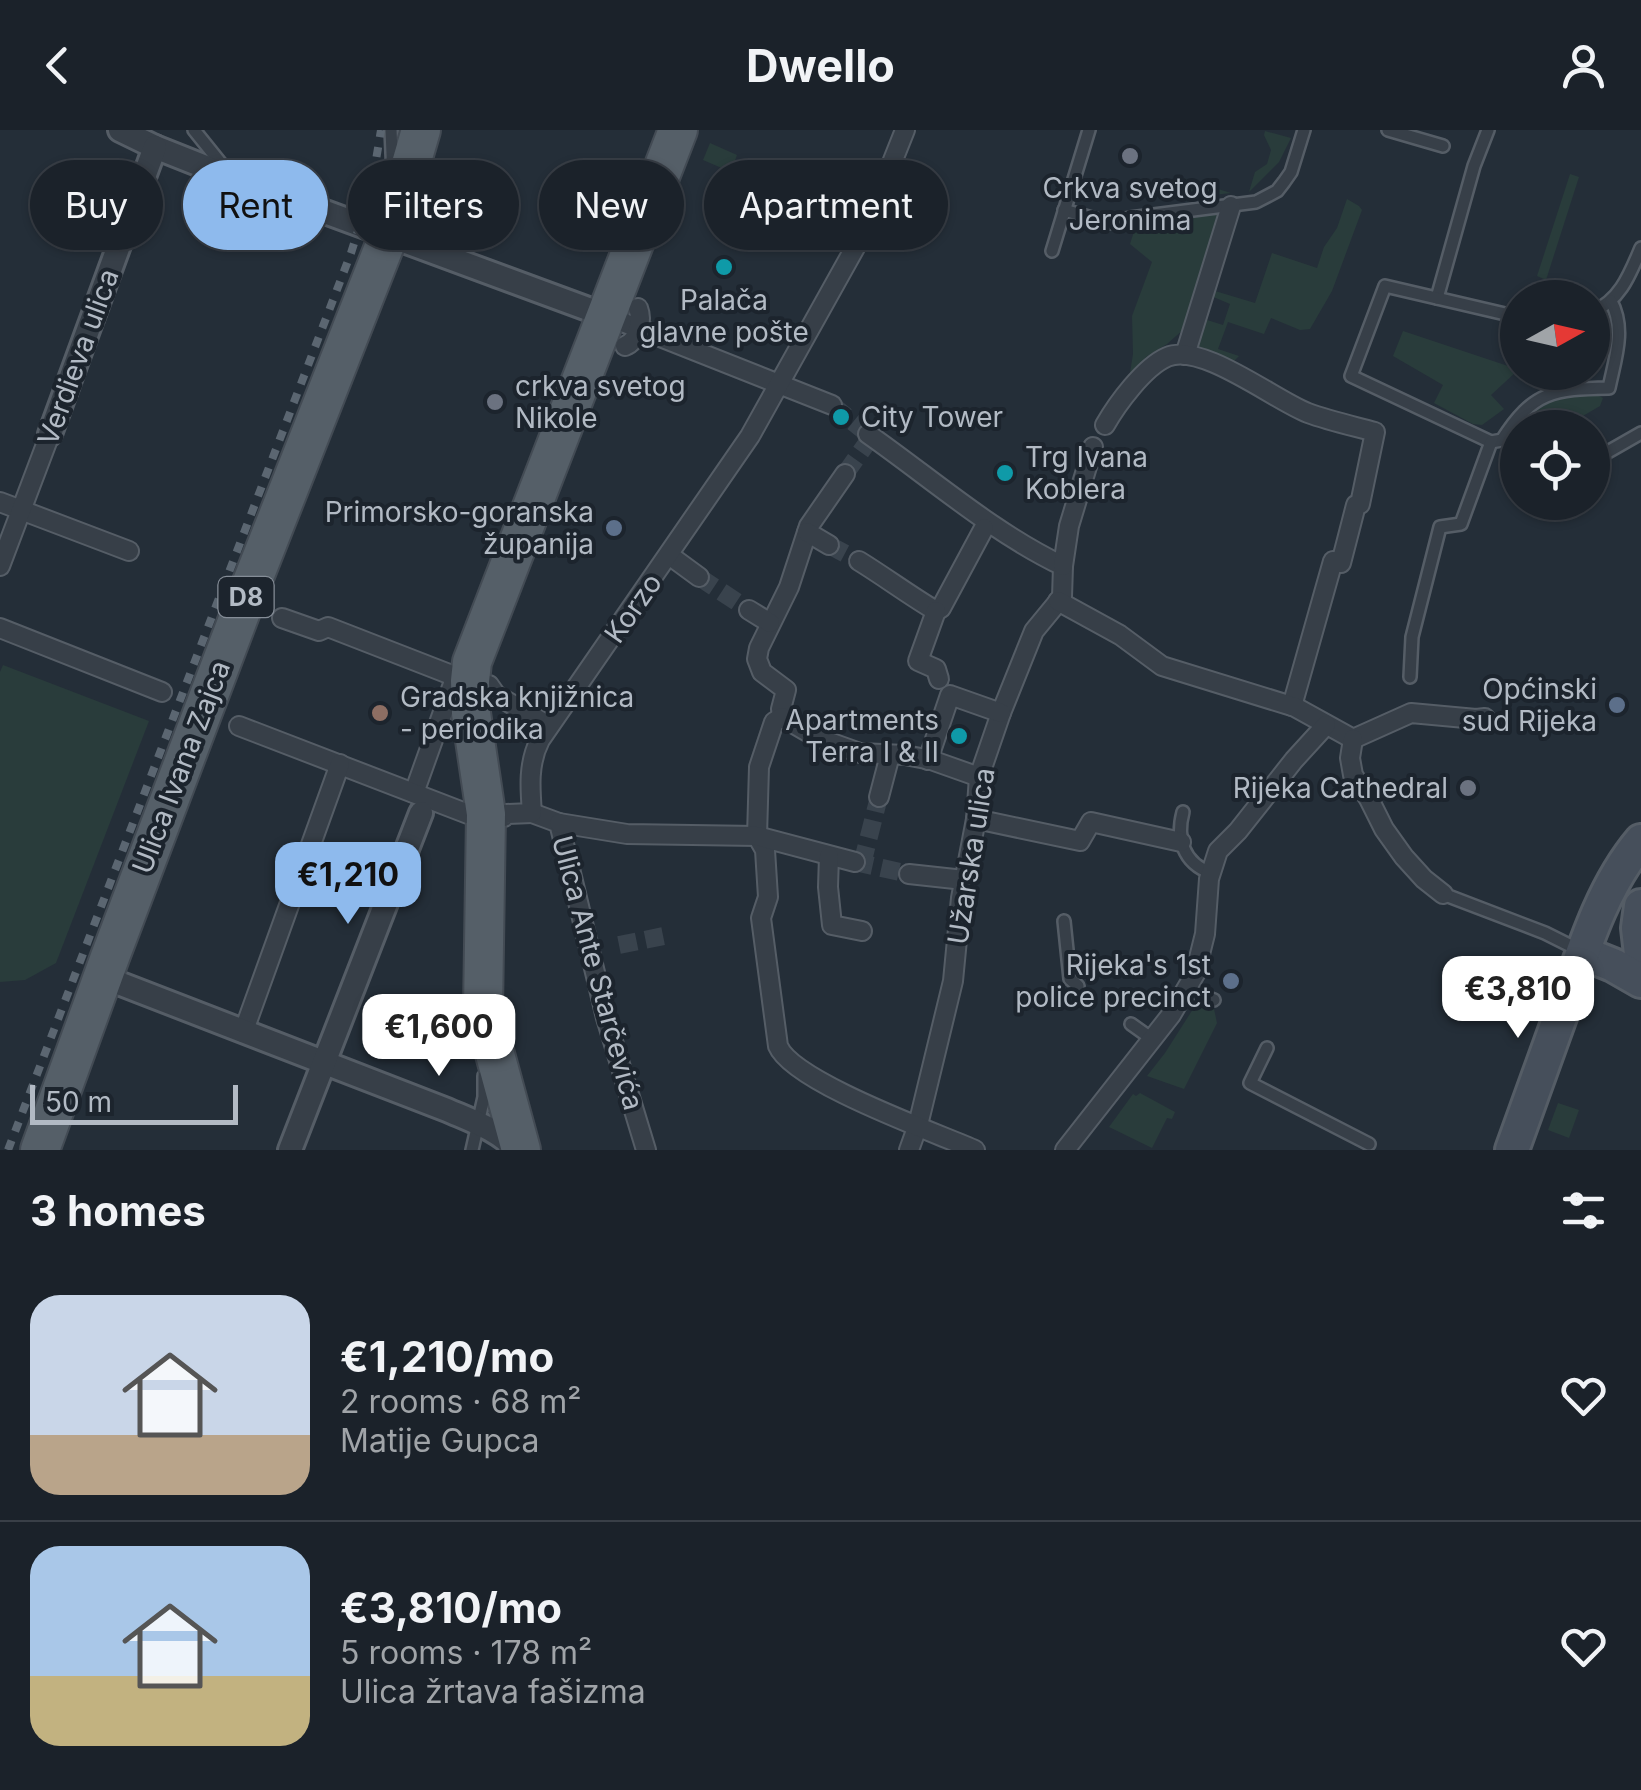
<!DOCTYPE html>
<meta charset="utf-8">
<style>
body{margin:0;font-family:Inter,sans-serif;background:#242a32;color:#f1f3f6;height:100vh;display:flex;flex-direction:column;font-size:38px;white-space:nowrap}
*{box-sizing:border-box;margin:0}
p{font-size:32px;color:#a0a4a8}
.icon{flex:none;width:55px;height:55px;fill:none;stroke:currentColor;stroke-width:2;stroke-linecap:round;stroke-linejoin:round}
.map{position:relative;height:1020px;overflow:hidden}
.details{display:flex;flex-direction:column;background:#1b222a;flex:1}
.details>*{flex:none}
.top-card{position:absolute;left:30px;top:30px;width:1000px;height:90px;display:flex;gap:20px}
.needle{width:65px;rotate:82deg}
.fabs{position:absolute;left:1500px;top:150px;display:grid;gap:20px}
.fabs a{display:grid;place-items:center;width:110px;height:110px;border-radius:50%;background:#1b222a;box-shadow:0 2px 8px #0004,0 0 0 2px #393f47;font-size:50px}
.scale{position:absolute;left:30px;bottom:25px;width:208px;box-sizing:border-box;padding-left:10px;border:5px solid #b2bac4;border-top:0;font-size:28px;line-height:35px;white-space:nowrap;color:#b2bac4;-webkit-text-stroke:8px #1c242d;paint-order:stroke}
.price{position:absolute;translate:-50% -85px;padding:0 22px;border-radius:20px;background:#fff;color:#222;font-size:32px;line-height:65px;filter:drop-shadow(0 2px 5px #0008)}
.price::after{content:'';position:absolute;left:50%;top:60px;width:30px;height:22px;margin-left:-15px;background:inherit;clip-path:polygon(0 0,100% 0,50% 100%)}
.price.active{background:#8ebaed;color:#111}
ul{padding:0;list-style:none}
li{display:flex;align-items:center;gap:30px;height:250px;padding:0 30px}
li+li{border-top:2px solid #393f47}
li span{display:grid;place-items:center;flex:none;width:280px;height:200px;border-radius:30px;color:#555}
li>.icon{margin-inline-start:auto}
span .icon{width:120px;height:120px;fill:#fffc;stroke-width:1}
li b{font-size:42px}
h2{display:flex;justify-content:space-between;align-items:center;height:120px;padding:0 30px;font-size:42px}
.tag{padding:0 35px;border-radius:45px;background:#1b222a;box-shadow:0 2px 8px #0004,0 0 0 2px #393f47;font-size:35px;line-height:90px}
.tag.active{background:#8ebaed;color:#111}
header{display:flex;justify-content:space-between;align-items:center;height:130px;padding:0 30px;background:#1b222a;font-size:45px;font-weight:700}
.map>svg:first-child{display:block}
</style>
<header><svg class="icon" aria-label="back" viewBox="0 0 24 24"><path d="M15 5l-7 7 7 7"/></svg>Dwello<svg class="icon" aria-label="person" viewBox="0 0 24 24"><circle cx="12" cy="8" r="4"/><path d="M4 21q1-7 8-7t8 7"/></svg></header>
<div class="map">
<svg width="1641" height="1020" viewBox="0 0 1641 1020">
<rect width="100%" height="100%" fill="#242e38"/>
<g fill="#293c3b">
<path d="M1265 1 1291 8 1279 32 1249 62 1255 42 1267 34 1271 20 1264 5Z"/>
<path d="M710 13 737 25 731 42 703 30Z"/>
<path d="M778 42 810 55 801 75 770 61Z"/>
<path d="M1570 44 1579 47 1546 150 1537 146Z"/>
<path d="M1183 48 1231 63 1167 70 1179 62Z"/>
<path d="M1347 69 1359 76 1362 80 1332 161 1310 199 1300 200 1271 188 1264 204 1228 192 1218 219 1239 226 1233 232 1213 222 1196 218 1204 189 1223 195 1230 174 1211 166 1215 161 1255 173 1272 123 1317 138 1324 117 1337 98Z"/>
<path d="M1225 80 1193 191 1167 214 1146 227 1129 249 1133 224 1132 186 1152 132 1130 114 1137 92Z"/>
<path d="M1403 201 1511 237 1517 228V241L1491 265 1504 279 1482 295 1473 294 1434 273 1443 255 1393 226Z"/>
<path d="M1594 263 1603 268 1600 276 1564 297 1519 298C1545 269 1558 267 1594 263Z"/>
<path d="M3 535 149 591 56 833 25 850 0 852V542Z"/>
<path d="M1202 876 1214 879 1217 893 1184 959 1147 946 1165 923 1193 879Z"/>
<path d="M1140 963 1175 982 1172 989 1167 988 1152 1018 1109 997 1133 964 1136 966Z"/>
<path d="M1558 973 1579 980 1569 1008 1548 1000Z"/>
</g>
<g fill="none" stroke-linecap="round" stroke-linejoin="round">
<g stroke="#39434d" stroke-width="18" stroke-dasharray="18 9" stroke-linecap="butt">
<path d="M832 275 868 304"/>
<path d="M845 344 867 313"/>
<path d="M829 415 859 431"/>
<path d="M699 447 749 480"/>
<path d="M855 732 909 744"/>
<path d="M862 734 879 667"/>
<path d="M619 815 664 806"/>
</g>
<defs>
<g id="service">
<path d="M194 0 227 41"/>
<path d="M391 0 393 46"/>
<path d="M1388 0 1443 16"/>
<path d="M1064 80 1109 93 1130 88 1256 72 1277 61 1284 52 1291 42 1304 0"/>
<path d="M1052 121 1089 0"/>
<path d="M1437 168 1474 36 1488 0"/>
<path d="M1592 182C1620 171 1630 144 1641 118"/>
<path d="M1491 312 1351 246 1385 156 1518 187"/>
<path d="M1592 331 1641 303"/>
<path d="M1410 547 1412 507 1440 397 1461 394 1491 312 1502 310C1533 261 1554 259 1609 258 1615 229 1626 199 1611 171"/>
<path d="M1183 682C1176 708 1183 733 1211 743"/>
<path d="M1443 764 1545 803 1579 820"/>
<path d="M1064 791 1070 849 1078 856"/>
<path d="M1187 860 1214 870"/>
<path d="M1131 894 1152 909"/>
<path d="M1267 918 1250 953 1369 1014"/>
<path d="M472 1020 484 967V946"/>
</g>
<g id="pedestrian">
<path d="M607 186 832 275"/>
<path d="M625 216C638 211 643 191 638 178"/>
<path d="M1185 225 1231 76"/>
<path d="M1105 295C1117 274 1144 237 1167 227 1202 212 1274 270 1308 283 1330 291 1353 296 1375 302L1360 374 1356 375 1341 433 1333 431 1292 576"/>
<path d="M868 304C932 349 992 402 1063 436L1062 467 1034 501 1001 583 979 647 976 689 961 768 953 851 918 995 909 1020"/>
<path d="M845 344 809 396 789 457 759 518 757 529 762 542 786 560 781 579 782 587 818 608 860 623 905 625 931 630 979 647"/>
<path d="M0 372 129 421"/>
<path d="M807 402 829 415"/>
<path d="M669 425 699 447"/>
<path d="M859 431C885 447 909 465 936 481L941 478 984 398"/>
<path d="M0 436 50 304"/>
<path d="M1063 436 1069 396 1093 317"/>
<path d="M1058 471 1120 505 1162 536 1295 577 1353 609 1411 583 1476 589 1485 588"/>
<path d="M749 480 770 493"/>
<path d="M936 481 918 531 936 539 939 549"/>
<path d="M282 488 319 501 328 497 449 544 454 550 453 554 414 663"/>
<path d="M0 498 162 562"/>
<path d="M489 555 496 565 549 596"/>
<path d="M782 587 774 592 759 637 757 706 765 720 768 767 761 788 778 916C793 952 934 1002 975 1020"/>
<path d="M239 596 468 684"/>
<path d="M1353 609 1350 628 1353 645 1369 669 1384 699 1404 727 1424 749 1443 764"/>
<path d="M928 630 950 565 1001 583"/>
<path d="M879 667 890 625"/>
<path d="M532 683 559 693 606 888 646 1020"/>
<path d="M504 687 506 684 532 683C530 658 528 633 540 610L750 306 866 98 905 0"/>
<path d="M976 689 1080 711 1091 692 1181 712"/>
<path d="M559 693 627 704 757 706 855 732"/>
<path d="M829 726 828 757 832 795 862 801"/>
<path d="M909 744 964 750"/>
<path d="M243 903 340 634"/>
<path d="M1065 1020 1171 885 1195 844 1205 804 1209 749 1218 721 1238 701 1294 630 1326 595"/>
</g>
<g id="minor">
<path d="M120 0 155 17 233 48 607 186"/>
<path d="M50 304 155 17"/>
<path d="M103 847 447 980C472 991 499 1000 517 1020"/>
<path d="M290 1020 421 683"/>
</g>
<g id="secondary">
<path d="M1641 776 1638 798 1641 824"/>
<path d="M1583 823 1613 835 1641 851"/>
<path d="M1512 1020C1530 971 1547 922 1565 873 1584 818 1603 756 1641 711"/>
</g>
<g id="primary">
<path d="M40 1020 110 827 249 460 395 89 421 0"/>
<path d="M521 1020 483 880 486 684 471 583 470 551 472 532 678 0"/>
</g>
</defs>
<use href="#service" stroke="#555d66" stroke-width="16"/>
<use href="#pedestrian" stroke="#555d66" stroke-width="22"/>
<use href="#minor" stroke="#555d66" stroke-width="28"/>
<use href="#secondary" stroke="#555d66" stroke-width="38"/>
<use href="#primary" stroke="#434b54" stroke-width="42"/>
<use href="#service" stroke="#373f48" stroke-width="11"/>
<use href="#pedestrian" stroke="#373f48" stroke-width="18"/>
<use href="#minor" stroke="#373f48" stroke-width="22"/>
<use href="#secondary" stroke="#464f5b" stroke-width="32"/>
<use href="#primary" stroke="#555f68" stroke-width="38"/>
<path stroke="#5b6671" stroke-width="8" stroke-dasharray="10 10" stroke-linecap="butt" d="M8 1020 351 123 371 60 381 0"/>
</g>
<g fill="#6b7280" stroke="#1c242d" stroke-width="4">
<circle cx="1130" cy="26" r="10"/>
<circle cx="495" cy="272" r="10"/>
<circle cx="1468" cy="658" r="10"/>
</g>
<g fill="#0f9aa8" stroke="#1c242d" stroke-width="4">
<circle cx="724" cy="137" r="10"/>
<circle cx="841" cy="287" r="10"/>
<circle cx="1005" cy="343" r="10"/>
<circle cx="959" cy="606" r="10"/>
</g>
<g fill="#5c6f8a" stroke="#1c242d" stroke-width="4">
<circle cx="614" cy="398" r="10"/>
<circle cx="1617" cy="575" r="10"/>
<circle cx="1231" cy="851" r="10"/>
</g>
<circle fill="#8d6e63" stroke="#1c242d" stroke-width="4" cx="380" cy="583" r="10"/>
<g text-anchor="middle" stroke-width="8" stroke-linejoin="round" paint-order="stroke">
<rect fill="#1c242d" stroke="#858d97" stroke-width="2.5" x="218.5" y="447" width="55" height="40" rx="8"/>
<g font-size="25" font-weight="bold" fill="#b2bac4">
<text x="246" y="476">D8</text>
</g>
<g font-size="28" fill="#b2bac4" stroke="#1c242d" text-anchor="end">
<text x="1130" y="68" text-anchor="middle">Crkva svetog<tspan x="1130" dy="32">Jeronima</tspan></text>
<text x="724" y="180" text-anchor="middle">Palača<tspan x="724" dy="32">glavne pošte</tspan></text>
<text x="515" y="266" text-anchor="start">crkva svetog<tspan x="515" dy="32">Nikole</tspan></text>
<text x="861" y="297" text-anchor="start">City Tower</text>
<text x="1025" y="337" text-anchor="start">Trg Ivana<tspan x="1025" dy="32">Koblera</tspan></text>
<text x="594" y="392">Primorsko-goranska<tspan x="594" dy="32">županija</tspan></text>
<text x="1597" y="569">Općinski<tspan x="1597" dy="32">sud Rijeka</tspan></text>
<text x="400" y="577" text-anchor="start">Gradska knjižnica<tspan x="400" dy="32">- periodika</tspan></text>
<text x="939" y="600">Apartments<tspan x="939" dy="32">Terra I &amp; II</tspan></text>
<text x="1448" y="668">Rijeka Cathedral</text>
<text x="1211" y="845">Rijeka's 1st<tspan x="1211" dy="32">police precinct</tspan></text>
</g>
<g font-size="28" fill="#b2bac4" stroke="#1c242d">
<text transform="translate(78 227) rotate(-70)" y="10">Verdieva ulica</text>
<text transform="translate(633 478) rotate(-55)" y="10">Korzo</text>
<text transform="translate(181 637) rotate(-69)" y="10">Ulica Ivana Zajca</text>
<text transform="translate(971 726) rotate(-81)" y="10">Užarska ulica</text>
<text transform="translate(598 843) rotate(75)" y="10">Ulica Ante Starčevića</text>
</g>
</g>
</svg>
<div class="fabs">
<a><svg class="needle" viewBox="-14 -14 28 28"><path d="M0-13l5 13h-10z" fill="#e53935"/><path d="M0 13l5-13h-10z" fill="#a0a4a8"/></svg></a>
<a><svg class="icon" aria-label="locate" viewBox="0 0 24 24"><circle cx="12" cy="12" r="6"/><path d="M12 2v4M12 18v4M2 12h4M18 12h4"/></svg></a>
</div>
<div class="scale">50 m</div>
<b class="price active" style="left:348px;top:797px">€1,210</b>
<b class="price" style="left:1518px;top:911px">€3,810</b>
<b class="price" style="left:439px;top:949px">€1,600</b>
<div class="top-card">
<a class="tag">Buy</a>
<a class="tag active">Rent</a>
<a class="tag">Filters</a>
<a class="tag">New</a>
<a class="tag">Apartment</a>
</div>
</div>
<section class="details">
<h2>3 homes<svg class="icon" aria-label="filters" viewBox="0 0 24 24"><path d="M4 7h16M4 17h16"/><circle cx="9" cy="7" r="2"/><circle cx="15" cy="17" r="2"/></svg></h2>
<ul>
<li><span style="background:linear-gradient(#c9d6e8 70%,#b9a48a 0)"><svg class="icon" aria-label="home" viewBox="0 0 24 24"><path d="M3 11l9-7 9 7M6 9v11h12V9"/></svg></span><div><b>€1,210/mo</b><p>2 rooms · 68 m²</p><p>Matije Gupca</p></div><svg class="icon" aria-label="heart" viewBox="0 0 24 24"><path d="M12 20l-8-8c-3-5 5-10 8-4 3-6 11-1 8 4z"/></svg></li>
<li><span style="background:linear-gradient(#a9c7e8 65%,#c2b280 0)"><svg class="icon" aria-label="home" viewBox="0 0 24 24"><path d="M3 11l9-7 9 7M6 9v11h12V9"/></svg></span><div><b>€3,810/mo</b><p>5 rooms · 178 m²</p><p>Ulica žrtava fašizma</p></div><svg class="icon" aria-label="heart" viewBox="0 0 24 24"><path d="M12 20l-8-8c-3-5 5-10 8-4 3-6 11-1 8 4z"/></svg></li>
</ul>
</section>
